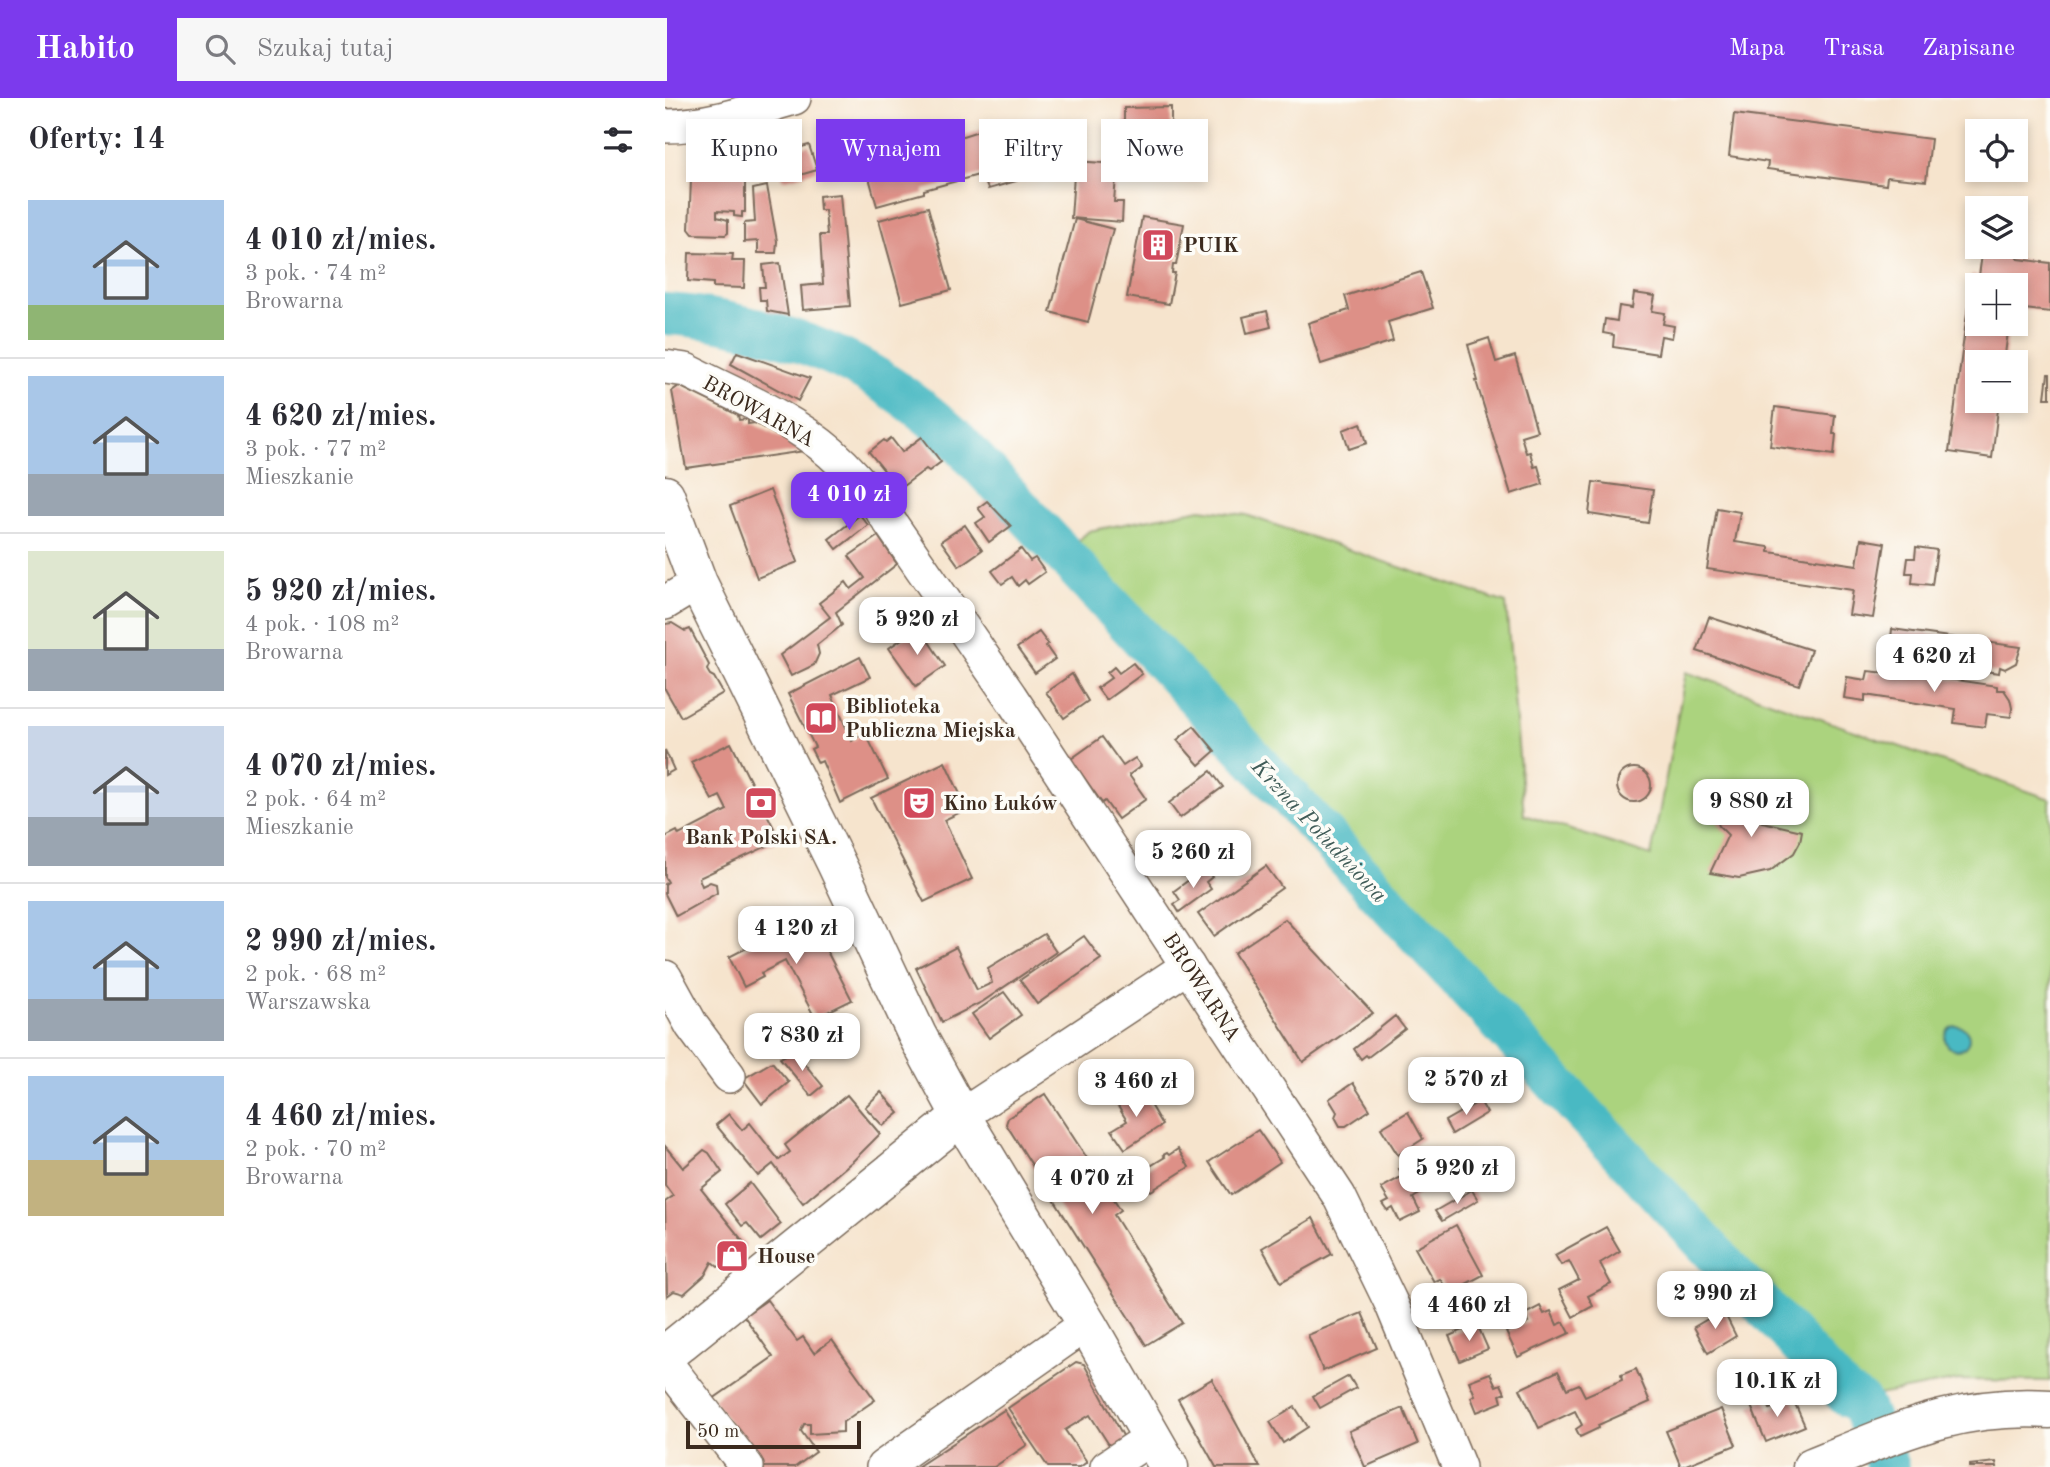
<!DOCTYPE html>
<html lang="pl">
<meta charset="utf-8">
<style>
body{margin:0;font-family:"Old Standard TT",serif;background:#f7f7f7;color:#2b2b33;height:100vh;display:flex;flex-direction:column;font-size:26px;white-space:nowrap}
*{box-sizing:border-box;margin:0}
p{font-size:23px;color:#7c7c81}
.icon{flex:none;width:38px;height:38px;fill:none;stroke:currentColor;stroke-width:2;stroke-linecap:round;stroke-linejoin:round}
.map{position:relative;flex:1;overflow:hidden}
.sheet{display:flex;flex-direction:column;background:#fff;width:665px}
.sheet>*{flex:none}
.guide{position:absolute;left:21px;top:21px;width:665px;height:63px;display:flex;gap:14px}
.tools{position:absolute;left:1300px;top:21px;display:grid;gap:14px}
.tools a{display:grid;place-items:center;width:63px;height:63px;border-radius:0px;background:#fff;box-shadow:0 4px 10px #0003;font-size:35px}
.scale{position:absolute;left:21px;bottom:18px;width:175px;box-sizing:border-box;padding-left:7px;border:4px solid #3b2a1e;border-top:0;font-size:19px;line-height:24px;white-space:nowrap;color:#3b2a1e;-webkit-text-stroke:5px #fdfcf7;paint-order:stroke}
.price{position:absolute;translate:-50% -60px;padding:0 16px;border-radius:14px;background:#fff;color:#222;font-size:23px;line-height:46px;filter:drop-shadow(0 2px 4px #0008)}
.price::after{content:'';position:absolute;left:50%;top:42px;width:21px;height:16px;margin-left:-10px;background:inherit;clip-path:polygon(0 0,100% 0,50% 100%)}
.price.current{background:#7c3aed;color:#fff}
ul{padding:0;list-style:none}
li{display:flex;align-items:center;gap:21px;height:175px;padding:0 28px}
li+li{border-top:2px solid #e1e1e2}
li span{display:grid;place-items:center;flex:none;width:196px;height:140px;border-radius:0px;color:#555}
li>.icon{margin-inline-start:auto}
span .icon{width:84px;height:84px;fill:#fffc;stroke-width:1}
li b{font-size:30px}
h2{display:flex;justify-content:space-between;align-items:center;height:84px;padding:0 28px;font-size:30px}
.chip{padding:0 24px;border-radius:0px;background:#fff;box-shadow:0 4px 10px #0003;font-size:24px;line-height:63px}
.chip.current{background:#7c3aed;color:#fff}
header{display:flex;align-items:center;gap:42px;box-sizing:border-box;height:98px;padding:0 35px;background:#7c3aed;color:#fff}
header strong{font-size:33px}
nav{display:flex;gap:38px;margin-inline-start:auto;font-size:24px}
.search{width:490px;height:63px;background:#f7f7f7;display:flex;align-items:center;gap:18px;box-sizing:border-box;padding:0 24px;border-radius:0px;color:#7c7c81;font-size:26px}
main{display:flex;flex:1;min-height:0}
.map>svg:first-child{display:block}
</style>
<header>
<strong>Habito</strong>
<div class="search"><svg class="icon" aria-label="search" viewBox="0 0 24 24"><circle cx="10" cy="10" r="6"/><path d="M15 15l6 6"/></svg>Szukaj tutaj</div>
<nav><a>Mapa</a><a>Trasa</a><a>Zapisane</a></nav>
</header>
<main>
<section class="sheet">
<h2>Oferty: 14<svg class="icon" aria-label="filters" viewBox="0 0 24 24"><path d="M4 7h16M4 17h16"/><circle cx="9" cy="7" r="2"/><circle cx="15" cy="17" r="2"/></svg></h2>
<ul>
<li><span style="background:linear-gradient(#a9c7e8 75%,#8fb573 0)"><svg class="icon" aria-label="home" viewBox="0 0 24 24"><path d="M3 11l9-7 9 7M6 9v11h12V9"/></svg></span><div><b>4 010 zł/mies.</b><p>3 pok. · 74 m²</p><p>Browarna</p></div></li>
<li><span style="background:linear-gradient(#a9c7e8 70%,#9aa5b1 0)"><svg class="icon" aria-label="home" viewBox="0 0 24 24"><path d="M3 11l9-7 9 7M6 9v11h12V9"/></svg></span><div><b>4 620 zł/mies.</b><p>3 pok. · 77 m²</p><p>Mieszkanie</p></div></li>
<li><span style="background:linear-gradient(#dfe7d0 70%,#9aa5b1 0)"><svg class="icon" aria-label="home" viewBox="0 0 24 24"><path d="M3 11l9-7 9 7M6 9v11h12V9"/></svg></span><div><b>5 920 zł/mies.</b><p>4 pok. · 108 m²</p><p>Browarna</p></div></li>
<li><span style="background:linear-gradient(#c9d6e8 65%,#9aa5b1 0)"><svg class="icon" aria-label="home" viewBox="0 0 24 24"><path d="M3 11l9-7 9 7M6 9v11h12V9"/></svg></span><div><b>4 070 zł/mies.</b><p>2 pok. · 64 m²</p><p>Mieszkanie</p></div></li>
<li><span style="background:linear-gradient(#a9c7e8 70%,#9aa5b1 0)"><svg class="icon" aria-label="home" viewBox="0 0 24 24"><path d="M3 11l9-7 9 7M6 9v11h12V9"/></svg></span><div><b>2 990 zł/mies.</b><p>2 pok. · 68 m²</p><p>Warszawska</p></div></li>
<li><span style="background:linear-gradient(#a9c7e8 60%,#c2b280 0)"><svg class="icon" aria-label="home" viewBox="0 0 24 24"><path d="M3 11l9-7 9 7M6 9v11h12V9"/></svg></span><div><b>4 460 zł/mies.</b><p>2 pok. · 70 m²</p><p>Browarna</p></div></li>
</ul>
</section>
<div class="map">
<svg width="1385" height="1369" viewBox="0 0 1385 1369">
<rect width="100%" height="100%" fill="#fdfcf7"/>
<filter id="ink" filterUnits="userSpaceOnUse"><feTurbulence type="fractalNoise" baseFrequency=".0143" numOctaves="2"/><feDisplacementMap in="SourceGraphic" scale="14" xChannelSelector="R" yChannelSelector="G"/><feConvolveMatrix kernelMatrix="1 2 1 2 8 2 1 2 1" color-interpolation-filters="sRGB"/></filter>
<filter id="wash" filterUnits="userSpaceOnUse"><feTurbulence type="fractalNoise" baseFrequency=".00686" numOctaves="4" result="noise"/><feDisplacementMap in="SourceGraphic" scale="28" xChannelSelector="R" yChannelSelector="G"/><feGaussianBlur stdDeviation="1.57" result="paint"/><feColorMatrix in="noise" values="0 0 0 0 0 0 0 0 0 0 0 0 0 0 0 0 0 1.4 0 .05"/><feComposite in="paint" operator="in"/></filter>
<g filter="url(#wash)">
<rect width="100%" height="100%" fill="#f6e4cd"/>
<path fill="#abd37e" stroke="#737e4e" stroke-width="2" d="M536 411 581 417 841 505 859 717 986 758 1021 574 1385 701V1283L1294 1282 1208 1298 556 609 407 448 424 433Z"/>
<circle fill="#4ab9c3" stroke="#427270" stroke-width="2" cx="1292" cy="940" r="12"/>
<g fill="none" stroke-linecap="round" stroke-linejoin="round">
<path stroke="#4ab9c3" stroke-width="42" d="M0 216C24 217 46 221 69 226 162 246 218 276 289 339L1182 1298 1196 1305 1223 1369"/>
</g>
<g id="blocks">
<g fill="#dd9087">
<path d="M506 9V41L459 42V10Z"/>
<path d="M1069 16 1266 41 1261 83 1222 79 1221 87 1102 71 1103 64 1064 58Z"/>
<path d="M335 26 351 83 323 91 317 76 259 92V95L212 108 201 69 211 66 210 63 247 52 248 54Z"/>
<path d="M144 47 152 72 118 82 109 54 128 48 129 51Z"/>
<path d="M410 63 452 66 449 104H458L457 124 406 120Z"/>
<path d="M47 73 80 74V114H77V119L69 118V114L52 113V119L63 122V135L60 137 28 136 24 131 26 82 30 77 47 78Z"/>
<path d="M102 88 112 143 111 155H93V143L79 144V125L90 124 88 91Z"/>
<path d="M175 96 185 208 138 212 136 188 158 186 155 137H162L160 112H155L154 98Z"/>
<path d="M263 109 286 192 237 205 214 122Z"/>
<path d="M477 119 519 126 511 167H508L507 175H510L504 206 462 199Z"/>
<path d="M410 121 448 131 423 224 385 214Z"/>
<path d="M1318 149 1354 153 1353 161 1385 165V214L1351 210V187H1312V226H1344L1339 264H1312V303H1334L1327 360 1284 354 1307 177 1314 178Z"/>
<path d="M24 155 68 156 67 163H80L79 190 48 189V185L23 183Z"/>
<path d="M115 165 123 217 102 213 101 202H95L94 189H100L98 167Z"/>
<path d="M756 174 768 210 723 224 728 243 656 266 643 225 684 212 680 198Z"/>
<path d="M969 195 990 198 987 213 1000 215 998 226 1009 228 1007 240 996 238 993 256 948 249 949 237 938 235 940 221 952 223 954 208 967 210Z"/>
<path d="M602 213 606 229 582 235 578 219Z"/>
<path d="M824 240 831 264 850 258 872 333 856 338 861 355 865 354 869 369 873 368 878 386 846 396 811 283H813L803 247Z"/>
<path d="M72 254 145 280 133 303 66 266Z"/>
<path d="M1383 276H1385V300H1380Z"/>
<path d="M14 288 73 317 74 322 83 321V326L90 325 140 353 21 370 7 293Z"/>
<path d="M1110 309 1170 317 1168 336H1171L1169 357 1105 348Z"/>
<path d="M696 325 702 345 684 351 678 332Z"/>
<path d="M257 339 276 364 264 373 261 371 234 391 204 354 219 342 221 344 226 340 237 354Z"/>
<path d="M928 384 988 392 983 425 924 416Z"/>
<path d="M105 392 133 464 92 480 65 408Z"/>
<path d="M322 403 346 428 324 444 311 425 320 419 313 410Z"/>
<path d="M1052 410 1075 414 1070 444 1104 449V454L1192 467 1196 441 1220 445 1208 520 1184 517 1188 492 1042 471Z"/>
<path d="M195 417 203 427 172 451 164 441Z"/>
<path d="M300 427 317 452 294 468 276 443Z"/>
<path d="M213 438 232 466 171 514 177 527 152 547 154 556 149 567 126 578 115 557 165 519 154 505 181 484 186 491 200 480 184 458Z"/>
<path d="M1251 449 1272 452 1267 487 1247 485 1248 475H1241L1243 460H1250Z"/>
<path d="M356 451 365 463 370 460 380 474 363 486 360 482 353 488 347 479 337 486 327 473Z"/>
<path d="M241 506 248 517 219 537 214 529 208 533 206 530 212 525Z"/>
<path d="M1044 519 1146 552 1134 587 1032 553Z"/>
<path d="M7 525 20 533 25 531 44 567 42 572 45 577 49 579 58 595 16 619 0 591V526Z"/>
<path d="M254 529 280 568 251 588 224 550Z"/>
<path d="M1227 531 1356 549 1351 565 1340 571 1335 569 1334 575 1224 559Z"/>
<path d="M374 534 383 546 381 548 390 561 370 575 352 550Z"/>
<path d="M195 559 205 579 167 597 187 643 200 634 223 681 175 705 157 663 153 665 146 651 150 649 123 596Z"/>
<path d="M468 565 477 576 441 602 432 590 446 580 442 575 449 569 454 575Z"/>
<path d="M1222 572 1332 588V592H1339L1345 601 1347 610 1346 619 1322 616 1320 629 1289 625 1291 611 1200 597V603L1179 600 1182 579 1201 582 1203 573 1221 575Z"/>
<path d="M407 576 423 603 399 620 381 594Z"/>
<path d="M529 628 550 653 534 667 512 642Z"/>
<path d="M437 639 458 668 470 660 476 668 464 677 481 701 453 721 440 703 437 705 406 661Z"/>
<path d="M66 645 115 742 34 780 37 788 45 784 51 786 52 795 11 818 0 796V786L3 784 0 779V739L12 733 14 737 62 712 55 698 47 702 26 664Z"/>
<path d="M0 652 9 672 0 677Z"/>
<path d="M280 664 302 711 279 722 307 781 259 804 206 700Z"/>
<circle cx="969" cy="687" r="17"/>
<path d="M546 673 558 689 515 720 504 705Z"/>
<path d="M1075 696H1088L1096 701 1100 714 1097 724 1137 733 1135 744 1129 755 1105 773 1074 780 1045 775 1063 737 1054 728 1051 720 1054 712 1059 704Z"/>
<path d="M601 768 617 790 549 838 533 816Z"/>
<path d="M540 770 547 779 541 784 546 791 514 814 509 806 515 802 509 793Z"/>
<path d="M620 821 708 915 638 964 569 855Z"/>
<path d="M147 824 187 902 150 920 120 863 96 875 98 879 79 889 64 859 126 827 129 833Z"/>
<path d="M379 836 391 854 317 904 277 924 251 870 291 849 312 892 327 885 323 870Z"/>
<path d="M419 838 436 861 372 906 355 882Z"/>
<path d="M339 894 356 917 324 940 307 916Z"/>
<path d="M730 918 740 931 703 959 701 957 696 961 689 951Z"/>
<path d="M129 953 158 988 146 998 115 960Z"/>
<path d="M107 964 124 984 97 1006 78 981Z"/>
<path d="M688 985 705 1012 681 1028H675L670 1019 672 1014 664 1001Z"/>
<path d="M475 990 497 1027 460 1051 447 1032 462 1023 451 1005Z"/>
<path d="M216 994 234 1015 218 1028 200 1009Z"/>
<path d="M380 996 456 1112 449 1117 517 1225 481 1247 341 1026 343 1020Z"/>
<path d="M182 997 215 1036 189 1062 138 1105 108 1066 93 1078 51 1027 64 1016 77 1032 85 1025 114 1062 125 1054 120 1047Z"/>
<path d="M815 1003 822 1015 787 1036 780 1023Z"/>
<path d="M743 1014 758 1041 733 1057 716 1030Z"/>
<path d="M593 1032 615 1064 566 1097 544 1064Z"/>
<path d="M0 1048 18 1070 39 1052 44 1055 57 1074 36 1091 81 1147 73 1154 72 1158H67L53 1169 47 1164 40 1177 19 1196 9 1193 2 1198 0 1104 8 1098 0 1087Z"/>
<path d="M513 1051 524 1069 486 1093 474 1075 500 1059 498 1057 502 1055 504 1057Z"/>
<path d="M746 1065 761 1092 748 1100 755 1114 735 1124 728 1110 723 1113 718 1106 724 1103 716 1090 738 1078 734 1071Z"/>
<path d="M85 1085 116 1126 96 1142 82 1125 77 1128 60 1106Z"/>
<path d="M807 1092 813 1102 777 1123 770 1113Z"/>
<path d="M648 1120 667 1156 616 1184 597 1150Z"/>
<path d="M791 1127 818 1177 784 1195 775 1181 769 1184 750 1150Z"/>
<path d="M941 1129 955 1153 935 1165 946 1186 923 1198 928 1208 908 1219 894 1192 914 1182 904 1163 896 1167 890 1157Z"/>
<path d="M102 1202 132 1243 138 1239 149 1255 167 1242 210 1302 178 1324V1334L145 1336V1326H139L136 1333 151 1354 130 1369H96L48 1301 108 1259 79 1218Z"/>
<path d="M875 1208 879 1216 886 1213 892 1227 899 1224 905 1235 853 1259 841 1234 863 1224 860 1216Z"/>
<path d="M1058 1212 1071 1238 1043 1255 1029 1229Z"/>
<path d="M697 1215 712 1250 658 1273 643 1237Z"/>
<path d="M812 1226 823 1251 795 1263 784 1238Z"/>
<path d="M411 1264 419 1266 462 1345 448 1353 425 1317 400 1332 422 1364 415 1369H383L343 1310Z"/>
<path d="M971 1271 985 1304 933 1327 934 1330 915 1339 911 1331 917 1327 910 1313 874 1330 855 1291 893 1273 902 1291 914 1286 920 1298 957 1282 956 1277Z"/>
<path d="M825 1275 831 1288 836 1286 840 1295 835 1297 837 1304 812 1314 806 1299 810 1297 804 1283Z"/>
<path d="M684 1278 691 1290 655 1310 648 1298Z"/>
<path d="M547 1281 595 1369H551L513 1301Z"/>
<path d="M1101 1301 1105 1311 1128 1301 1140 1328 1101 1344 1086 1308Z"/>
<path d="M630 1309 643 1329 618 1345 605 1324Z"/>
<path d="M738 1310 753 1346 700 1369 684 1333Z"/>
<path d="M1056 1311 1071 1347 1016 1369 1001 1333Z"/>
<path d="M339 1312 362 1347 329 1369H252Z"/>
<path d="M1331 1364 1332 1369H1305V1367Z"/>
</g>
</g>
</g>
<g filter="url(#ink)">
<use href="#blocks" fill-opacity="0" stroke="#7c6b5b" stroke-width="2"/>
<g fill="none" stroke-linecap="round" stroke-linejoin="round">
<defs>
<g id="minor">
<path d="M0 28C44 28 88 12 129 0"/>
<path d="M0 269 21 272C70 297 125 319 166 355 184 371 199 388 213 407L345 598 674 1098 727 1207 794 1369"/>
<path d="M0 505 33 485"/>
<path d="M0 879 27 928 64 978"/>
<path d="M296 1018 523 868"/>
<path d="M0 1264 82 1369"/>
<path d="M218 1369 422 1226"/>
<path d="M442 1369 487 1339"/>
</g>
<g id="major">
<path d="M0 397 33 485 171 765 252 937 296 1018 422 1226 504 1369"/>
<path d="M0 1257 296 1018"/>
<path d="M1147 1369C1232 1335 1291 1305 1385 1311"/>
</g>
</defs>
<use href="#minor" stroke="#7c6b5b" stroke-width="36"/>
<use href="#major" stroke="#7c6b5b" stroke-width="41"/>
<use href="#minor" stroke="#fff" stroke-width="33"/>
<use href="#major" stroke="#fff" stroke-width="38"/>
</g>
</g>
<defs>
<symbol id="building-square" viewBox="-11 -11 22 22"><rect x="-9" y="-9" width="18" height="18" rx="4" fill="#d1495b" stroke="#fdfcf7"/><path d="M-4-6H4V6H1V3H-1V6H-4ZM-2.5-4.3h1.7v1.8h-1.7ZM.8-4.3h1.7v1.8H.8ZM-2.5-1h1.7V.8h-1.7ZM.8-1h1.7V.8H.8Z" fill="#fff"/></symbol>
<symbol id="library-square" viewBox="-11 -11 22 22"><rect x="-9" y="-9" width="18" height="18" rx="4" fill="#d1495b" stroke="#fdfcf7"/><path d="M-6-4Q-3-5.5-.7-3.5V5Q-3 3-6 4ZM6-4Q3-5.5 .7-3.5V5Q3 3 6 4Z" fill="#fff"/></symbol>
<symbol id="bank-square" viewBox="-11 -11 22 22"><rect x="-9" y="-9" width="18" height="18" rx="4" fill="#d1495b" stroke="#fdfcf7"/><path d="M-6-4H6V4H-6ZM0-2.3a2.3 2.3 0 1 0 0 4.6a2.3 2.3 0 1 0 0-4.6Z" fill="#fff"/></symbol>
<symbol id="theatre-square" viewBox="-11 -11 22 22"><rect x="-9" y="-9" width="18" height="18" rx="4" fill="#d1495b" stroke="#fdfcf7"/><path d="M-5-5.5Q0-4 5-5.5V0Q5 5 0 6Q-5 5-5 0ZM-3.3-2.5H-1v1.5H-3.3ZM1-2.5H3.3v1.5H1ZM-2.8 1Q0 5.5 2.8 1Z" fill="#fff"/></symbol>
<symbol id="shop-square" viewBox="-11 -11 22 22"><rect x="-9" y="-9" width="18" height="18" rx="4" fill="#d1495b" stroke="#fdfcf7"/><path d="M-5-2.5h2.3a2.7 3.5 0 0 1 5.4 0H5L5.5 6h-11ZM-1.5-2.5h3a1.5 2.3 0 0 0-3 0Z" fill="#fff"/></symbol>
</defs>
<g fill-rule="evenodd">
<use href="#building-square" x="474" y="128" width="38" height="38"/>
<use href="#library-square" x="137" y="601" width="38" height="38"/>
<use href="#bank-square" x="77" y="686" width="38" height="38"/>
<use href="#theatre-square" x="235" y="686" width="38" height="38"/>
<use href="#shop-square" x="48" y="1139" width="38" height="38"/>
</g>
<g text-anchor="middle" stroke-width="7" stroke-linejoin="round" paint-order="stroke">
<g font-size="21" font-weight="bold" fill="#3b2a1e" stroke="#fdfcf7" text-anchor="start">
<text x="518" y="154">PUIK</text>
<text x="180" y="615">Biblioteka<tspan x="180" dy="24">Publiczna Miejska</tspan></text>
<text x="278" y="712">Kino Łuków</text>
<text x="96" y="746" text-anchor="middle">Bank Polski SA.</text>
<text x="92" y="1165">House</text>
</g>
<g font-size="21" fill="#3b2a1e" stroke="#fdfcf7">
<text transform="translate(94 313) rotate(29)" y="7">BROWARNA</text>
<text transform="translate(537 889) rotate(57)" y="7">BROWARNA</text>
</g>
<g font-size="23" font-style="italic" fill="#405c58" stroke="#fdfcf7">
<text transform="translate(655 732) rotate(47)" y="8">Krzna Południowa</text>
</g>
</g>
</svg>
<div class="tools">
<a><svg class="icon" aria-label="locate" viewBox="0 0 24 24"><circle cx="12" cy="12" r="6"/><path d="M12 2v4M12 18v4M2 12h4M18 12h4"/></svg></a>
<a><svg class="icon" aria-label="layers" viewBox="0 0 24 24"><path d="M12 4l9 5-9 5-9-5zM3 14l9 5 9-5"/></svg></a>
<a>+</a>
<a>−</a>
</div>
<div class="scale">50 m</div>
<b class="price current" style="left:184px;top:434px">4 010 zł</b>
<b class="price" style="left:252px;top:559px">5 920 zł</b>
<b class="price" style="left:1269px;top:596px">4 620 zł</b>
<b class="price" style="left:1086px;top:741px">9 880 zł</b>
<b class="price" style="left:528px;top:792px">5 260 zł</b>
<b class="price" style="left:131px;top:868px">4 120 zł</b>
<b class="price" style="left:137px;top:975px">7 830 zł</b>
<b class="price" style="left:801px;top:1019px">2 570 zł</b>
<b class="price" style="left:471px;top:1021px">3 460 zł</b>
<b class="price" style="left:792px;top:1108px">5 920 zł</b>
<b class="price" style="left:427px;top:1118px">4 070 zł</b>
<b class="price" style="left:1050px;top:1233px">2 990 zł</b>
<b class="price" style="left:804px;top:1245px">4 460 zł</b>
<b class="price" style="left:1112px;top:1321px">10.1K zł</b>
<div class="guide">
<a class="chip">Kupno</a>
<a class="chip current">Wynajem</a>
<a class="chip">Filtry</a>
<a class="chip">Nowe</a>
</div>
</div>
</main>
